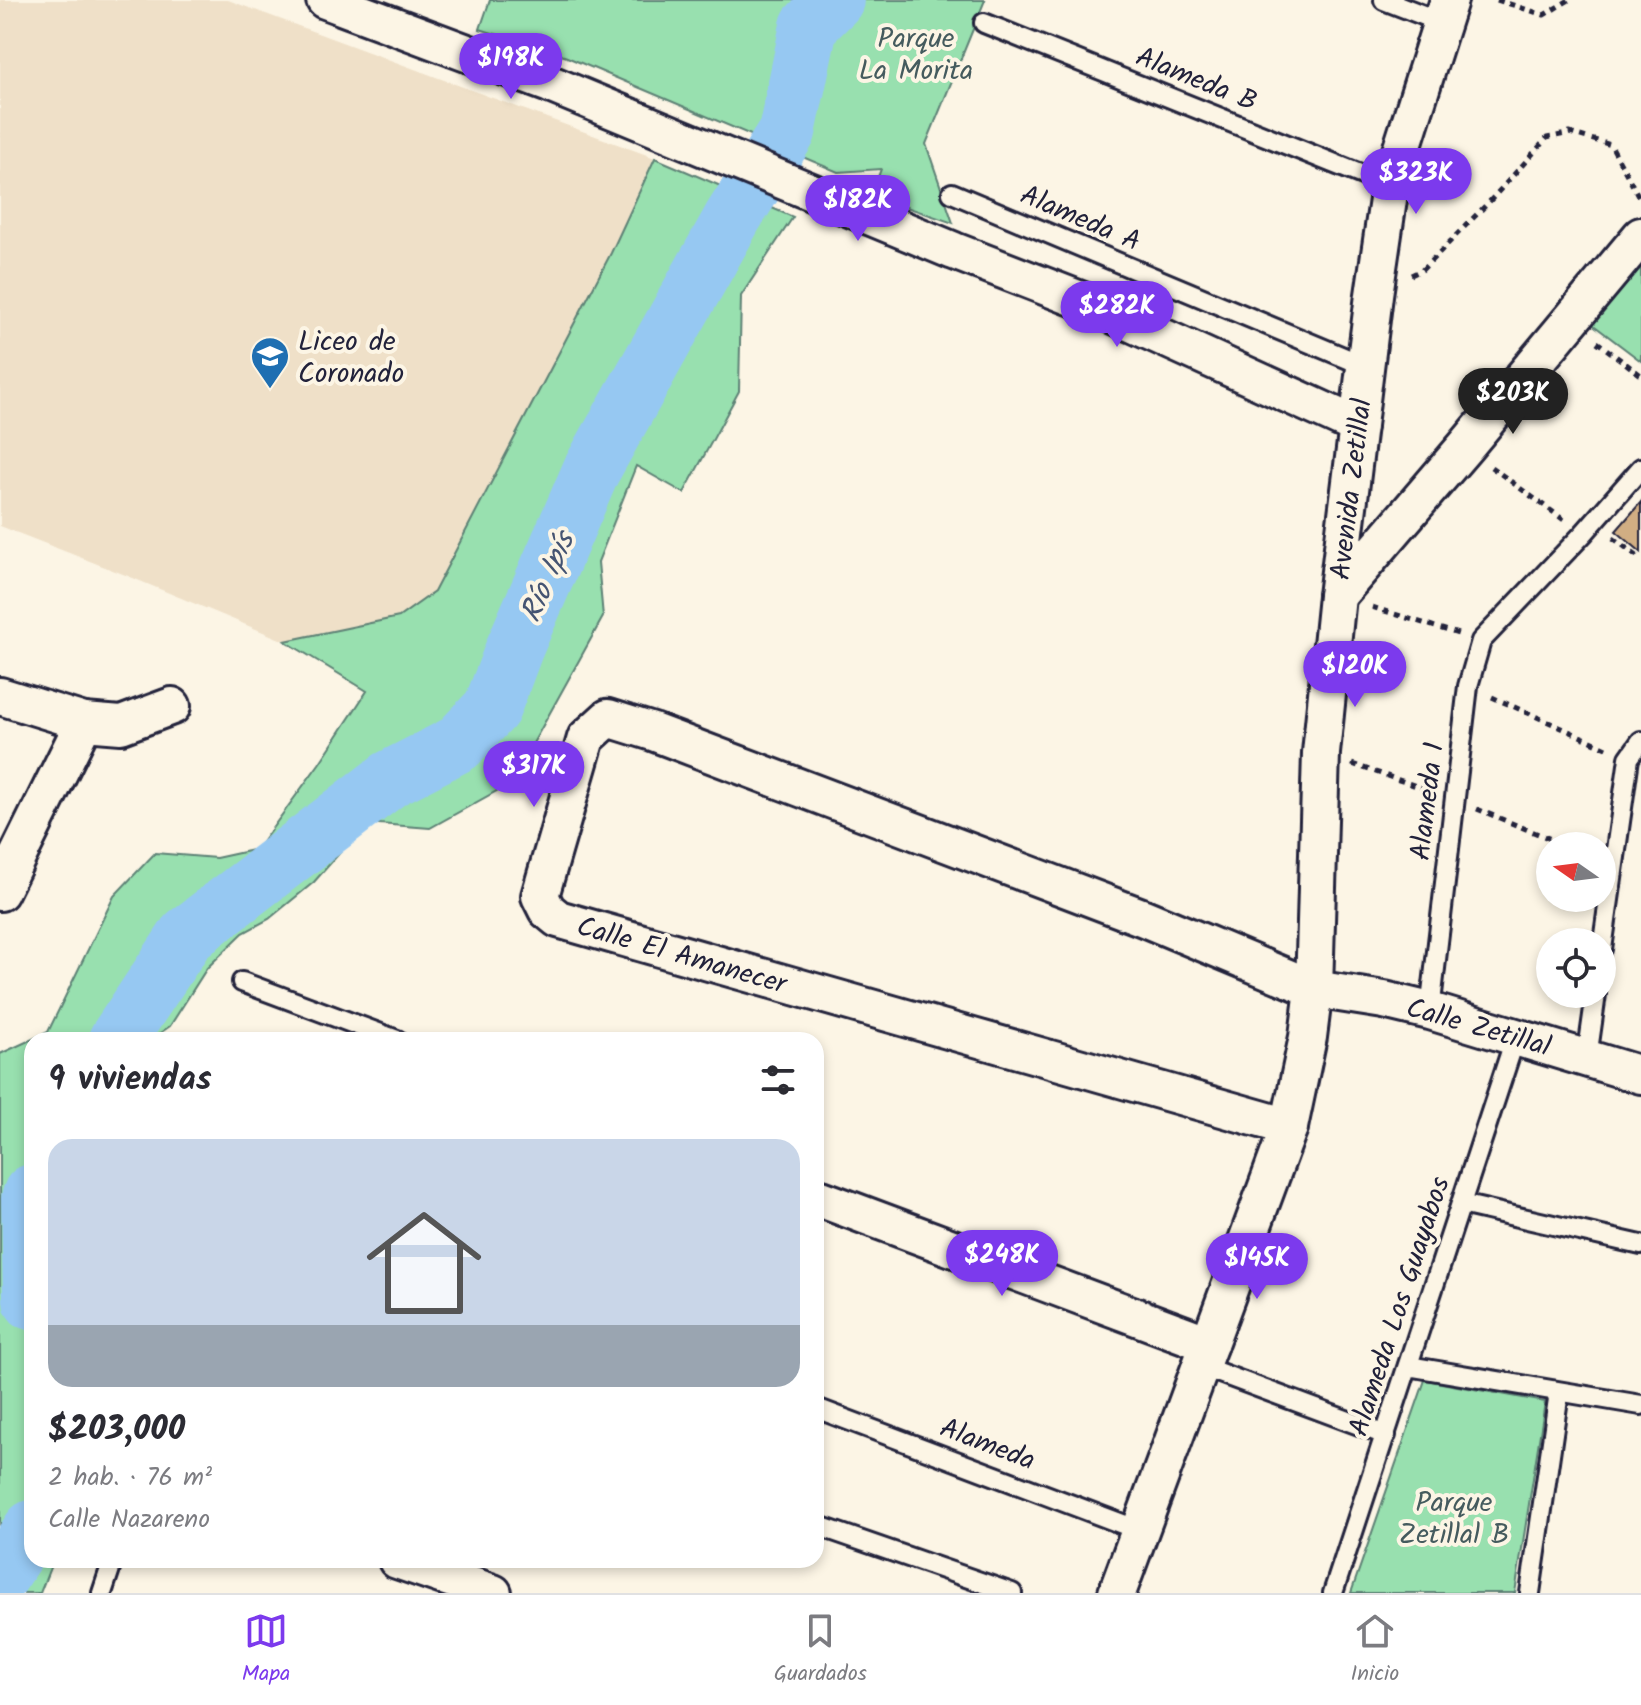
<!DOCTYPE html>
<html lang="es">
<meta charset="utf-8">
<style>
body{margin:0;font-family:Kalam,sans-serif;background:#f7f7f7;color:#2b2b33;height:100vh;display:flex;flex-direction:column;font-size:30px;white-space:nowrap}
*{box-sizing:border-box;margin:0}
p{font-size:26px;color:#7c7c81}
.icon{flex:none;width:44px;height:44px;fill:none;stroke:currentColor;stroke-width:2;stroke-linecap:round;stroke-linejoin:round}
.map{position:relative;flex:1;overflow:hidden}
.side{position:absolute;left:24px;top:1032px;width:800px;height:536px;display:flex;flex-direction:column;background:#fff;border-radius:24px;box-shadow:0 4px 12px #0003}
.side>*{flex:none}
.needle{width:52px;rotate:284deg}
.buttons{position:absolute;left:1536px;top:832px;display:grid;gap:16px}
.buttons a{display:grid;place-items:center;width:80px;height:80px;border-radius:50%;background:#fff;box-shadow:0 4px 12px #0003;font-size:40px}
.price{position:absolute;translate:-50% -68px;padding:0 18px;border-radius:28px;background:#7c3aed;color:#fff;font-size:26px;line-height:52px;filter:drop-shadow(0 2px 4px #0008)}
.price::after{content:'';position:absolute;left:50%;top:48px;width:24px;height:18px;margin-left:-12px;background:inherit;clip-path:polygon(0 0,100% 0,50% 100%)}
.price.selected{background:#222;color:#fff}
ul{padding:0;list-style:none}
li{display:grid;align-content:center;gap:16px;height:424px;padding:0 24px}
li span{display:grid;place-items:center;height:248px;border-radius:24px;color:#555}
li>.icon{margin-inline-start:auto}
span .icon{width:144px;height:144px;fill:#fffc;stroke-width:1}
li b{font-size:34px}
h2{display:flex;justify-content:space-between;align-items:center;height:96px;padding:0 24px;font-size:34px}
.menu{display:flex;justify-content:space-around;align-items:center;height:112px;border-top:2px solid #e1e1e2;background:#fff;font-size:22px;color:#7c7c81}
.menu a{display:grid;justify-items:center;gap:4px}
.menu .selected{color:#7c3aed}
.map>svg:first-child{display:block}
</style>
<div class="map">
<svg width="1641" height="1593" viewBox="0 0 1641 1593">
<rect width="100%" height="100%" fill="#fcf5e5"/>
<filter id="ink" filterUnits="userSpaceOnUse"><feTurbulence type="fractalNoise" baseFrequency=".0125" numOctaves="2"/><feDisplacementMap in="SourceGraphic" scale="16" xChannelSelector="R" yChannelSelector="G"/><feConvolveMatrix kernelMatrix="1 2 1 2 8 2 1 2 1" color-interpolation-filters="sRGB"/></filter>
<g filter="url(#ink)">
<path fill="#efe0c8" d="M0 0H228L655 158 611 253 434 592 399 617 285 641 128 576 0 526Z"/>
<g fill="#98e0af" stroke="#5d8175" stroke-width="2">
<path d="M490 0H985L926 144 953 223 871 195 881 169 838 172 567 57 480 29Z"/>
<path d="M655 158 793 217 741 296 739 391 684 493 636 466 598 562 603 617 511 783 430 828 366 823 314 882 269 919 243 933 207 968 170 1026 150 1040H32V1560H53L40 1593H0V1054L48 1032 114 896 155 853 216 858 257 849 319 764 367 691 285 641 399 617 434 592 611 253Z"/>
<path d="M1641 251V361L1583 317Z"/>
<path d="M1425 1380 1545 1402 1515 1593H1351Z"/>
</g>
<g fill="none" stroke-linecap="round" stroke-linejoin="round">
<g stroke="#96c8f2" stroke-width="58">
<path d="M117 1040 187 935 390 779 458 744 492 708 514 649 591 471 733 217 787 132 809 26 835 0"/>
<path d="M32 1193 30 1199 32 1301"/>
<path d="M0 1576 32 1529"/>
</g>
</g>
<path fill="#d1ae83" stroke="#22223b" stroke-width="2" d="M1641 502V552L1616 531Z"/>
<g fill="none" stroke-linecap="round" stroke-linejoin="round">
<defs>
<g id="service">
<path d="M1384 0 1441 22"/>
<path d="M984 23 1390 186"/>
<path d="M952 193 1365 366"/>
<path d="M1602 949 1629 758 1641 741"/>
<path d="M242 982 397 1040"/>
<path d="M1430 1011 1468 686 1481 641 1583 534 1641 468"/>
<path d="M1587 1058 1596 994"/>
<path d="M1461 1204 1641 1245"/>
<path d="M1201 1366 1386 1435"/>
<path d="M1408 1366 1641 1405"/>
<path d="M816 1408 1141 1531"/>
<path d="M816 1525 1012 1593"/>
<path d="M102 1593 113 1560"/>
<path d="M1333 1593 1516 1036"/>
<path d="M1530 1593 1559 1392"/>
</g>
<g id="minor">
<path d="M325 0 550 84 954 251 1083 301 1358 426"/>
<path d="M1337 596 1465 447 1641 236"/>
<path d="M0 696 84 722"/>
<path d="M0 892 84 722 121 725 172 706"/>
<path d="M1289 1127 558 919 547 910 540 896 586 738 608 718 653 732 1144 918 1314 989 1384 1000 1430 1011 1641 1075"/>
<path d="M816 1197 1209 1344"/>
<path d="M397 1560 493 1593"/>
<path d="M1117 1593 1289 1127 1308 1037 1314 989 1321 753 1337 596 1374 295 1390 186 1449 0"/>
</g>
</defs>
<use href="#service" stroke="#22223b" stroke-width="24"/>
<use href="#minor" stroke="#22223b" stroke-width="42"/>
<g stroke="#22223b" stroke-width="5" stroke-dasharray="6 6" stroke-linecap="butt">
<path d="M1497 0 1544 15 1569 0"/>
<path d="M1411 275 1422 270 1489 202 1547 138 1570 133 1611 145 1641 201"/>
<path d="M1597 342 1641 375"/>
<path d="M1491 467 1564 520"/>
<path d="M1613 538 1641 559"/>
<path d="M1372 607 1458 634"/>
<path d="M1492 697 1607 748"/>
<path d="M1352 764 1434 792"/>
<path d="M1477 809 1568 846"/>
</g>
<use href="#service" stroke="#fcf5e5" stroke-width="18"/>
<use href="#minor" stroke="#fcf5e5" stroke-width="36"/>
</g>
</g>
<defs>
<symbol id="school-pin" viewBox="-11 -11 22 30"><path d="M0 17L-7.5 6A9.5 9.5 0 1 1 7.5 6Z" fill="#1f6fb2" stroke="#fcf5e5"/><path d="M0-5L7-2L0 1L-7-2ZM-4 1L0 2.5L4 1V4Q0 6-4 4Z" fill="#fff"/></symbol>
</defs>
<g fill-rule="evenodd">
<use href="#school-pin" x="248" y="334" width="44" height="60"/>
</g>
<g text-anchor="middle" stroke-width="8" stroke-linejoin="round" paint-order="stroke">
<g font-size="28" fill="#455b5e" stroke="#fcf5e5">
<text x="916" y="47">Parque<tspan x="916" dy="32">La Morita</tspan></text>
<text x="1454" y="1511">Parque<tspan x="1454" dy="32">Zetillal B</tspan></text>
</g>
<g font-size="28" fill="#22223b" stroke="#fcf5e5">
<text transform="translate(1197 78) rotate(22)" y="10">Alameda B</text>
<text transform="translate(1081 217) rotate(23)" y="10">Alameda A</text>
<text transform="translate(1350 489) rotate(-83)" y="10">Avenida Zetillal</text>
<text transform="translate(1426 801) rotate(-83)" y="10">Alameda 1</text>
<text transform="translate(682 954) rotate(16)" y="10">Calle El Amanecer</text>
<text transform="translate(1479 1026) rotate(16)" y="10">Calle Zetillal</text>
<text transform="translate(1398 1306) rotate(-72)" y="10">Alameda Los Guayabos</text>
<text transform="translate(988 1443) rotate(21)" y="10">Alameda</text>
</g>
<g font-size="28" fill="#22223b" stroke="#fcf5e5" text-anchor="start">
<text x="298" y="350">Liceo de<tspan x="298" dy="32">Coronado</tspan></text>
</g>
<g font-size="30" font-style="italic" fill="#455472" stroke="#fcf5e5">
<text transform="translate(547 577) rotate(-67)" y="10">Río Ipís</text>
</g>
</g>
</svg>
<div class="buttons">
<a><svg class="needle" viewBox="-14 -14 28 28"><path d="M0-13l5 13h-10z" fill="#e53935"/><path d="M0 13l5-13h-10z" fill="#7c7c81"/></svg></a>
<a><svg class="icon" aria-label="locate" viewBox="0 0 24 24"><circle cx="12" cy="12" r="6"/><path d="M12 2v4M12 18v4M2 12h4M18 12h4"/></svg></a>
</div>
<b class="price" style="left:511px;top:101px">$198K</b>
<b class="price" style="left:1416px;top:216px">$323K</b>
<b class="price" style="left:858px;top:243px">$182K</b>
<b class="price" style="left:1117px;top:349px">$282K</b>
<b class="price selected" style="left:1513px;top:436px">$203K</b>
<b class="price" style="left:1355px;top:709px">$120K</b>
<b class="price" style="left:534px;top:809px">$317K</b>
<b class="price" style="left:1002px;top:1298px">$248K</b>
<b class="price" style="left:1257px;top:1301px">$145K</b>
<section class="side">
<h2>9 viviendas<svg class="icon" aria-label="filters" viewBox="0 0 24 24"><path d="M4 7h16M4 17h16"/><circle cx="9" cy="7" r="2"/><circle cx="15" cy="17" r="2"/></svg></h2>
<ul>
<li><span style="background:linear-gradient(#c9d6e8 75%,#9aa5b1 0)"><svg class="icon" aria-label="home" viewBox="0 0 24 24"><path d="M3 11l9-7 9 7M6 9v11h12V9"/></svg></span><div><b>$203,000</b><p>2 hab. · 76 m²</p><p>Calle Nazareno</p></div></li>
</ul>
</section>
</div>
<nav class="menu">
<a class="selected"><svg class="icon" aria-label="map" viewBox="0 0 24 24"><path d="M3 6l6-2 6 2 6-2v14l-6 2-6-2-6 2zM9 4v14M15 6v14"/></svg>Mapa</a>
<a><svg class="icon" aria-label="saved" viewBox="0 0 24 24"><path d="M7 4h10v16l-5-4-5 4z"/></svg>Guardados</a>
<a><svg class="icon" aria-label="home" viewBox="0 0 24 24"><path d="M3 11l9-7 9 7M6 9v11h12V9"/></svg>Inicio</a>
</nav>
